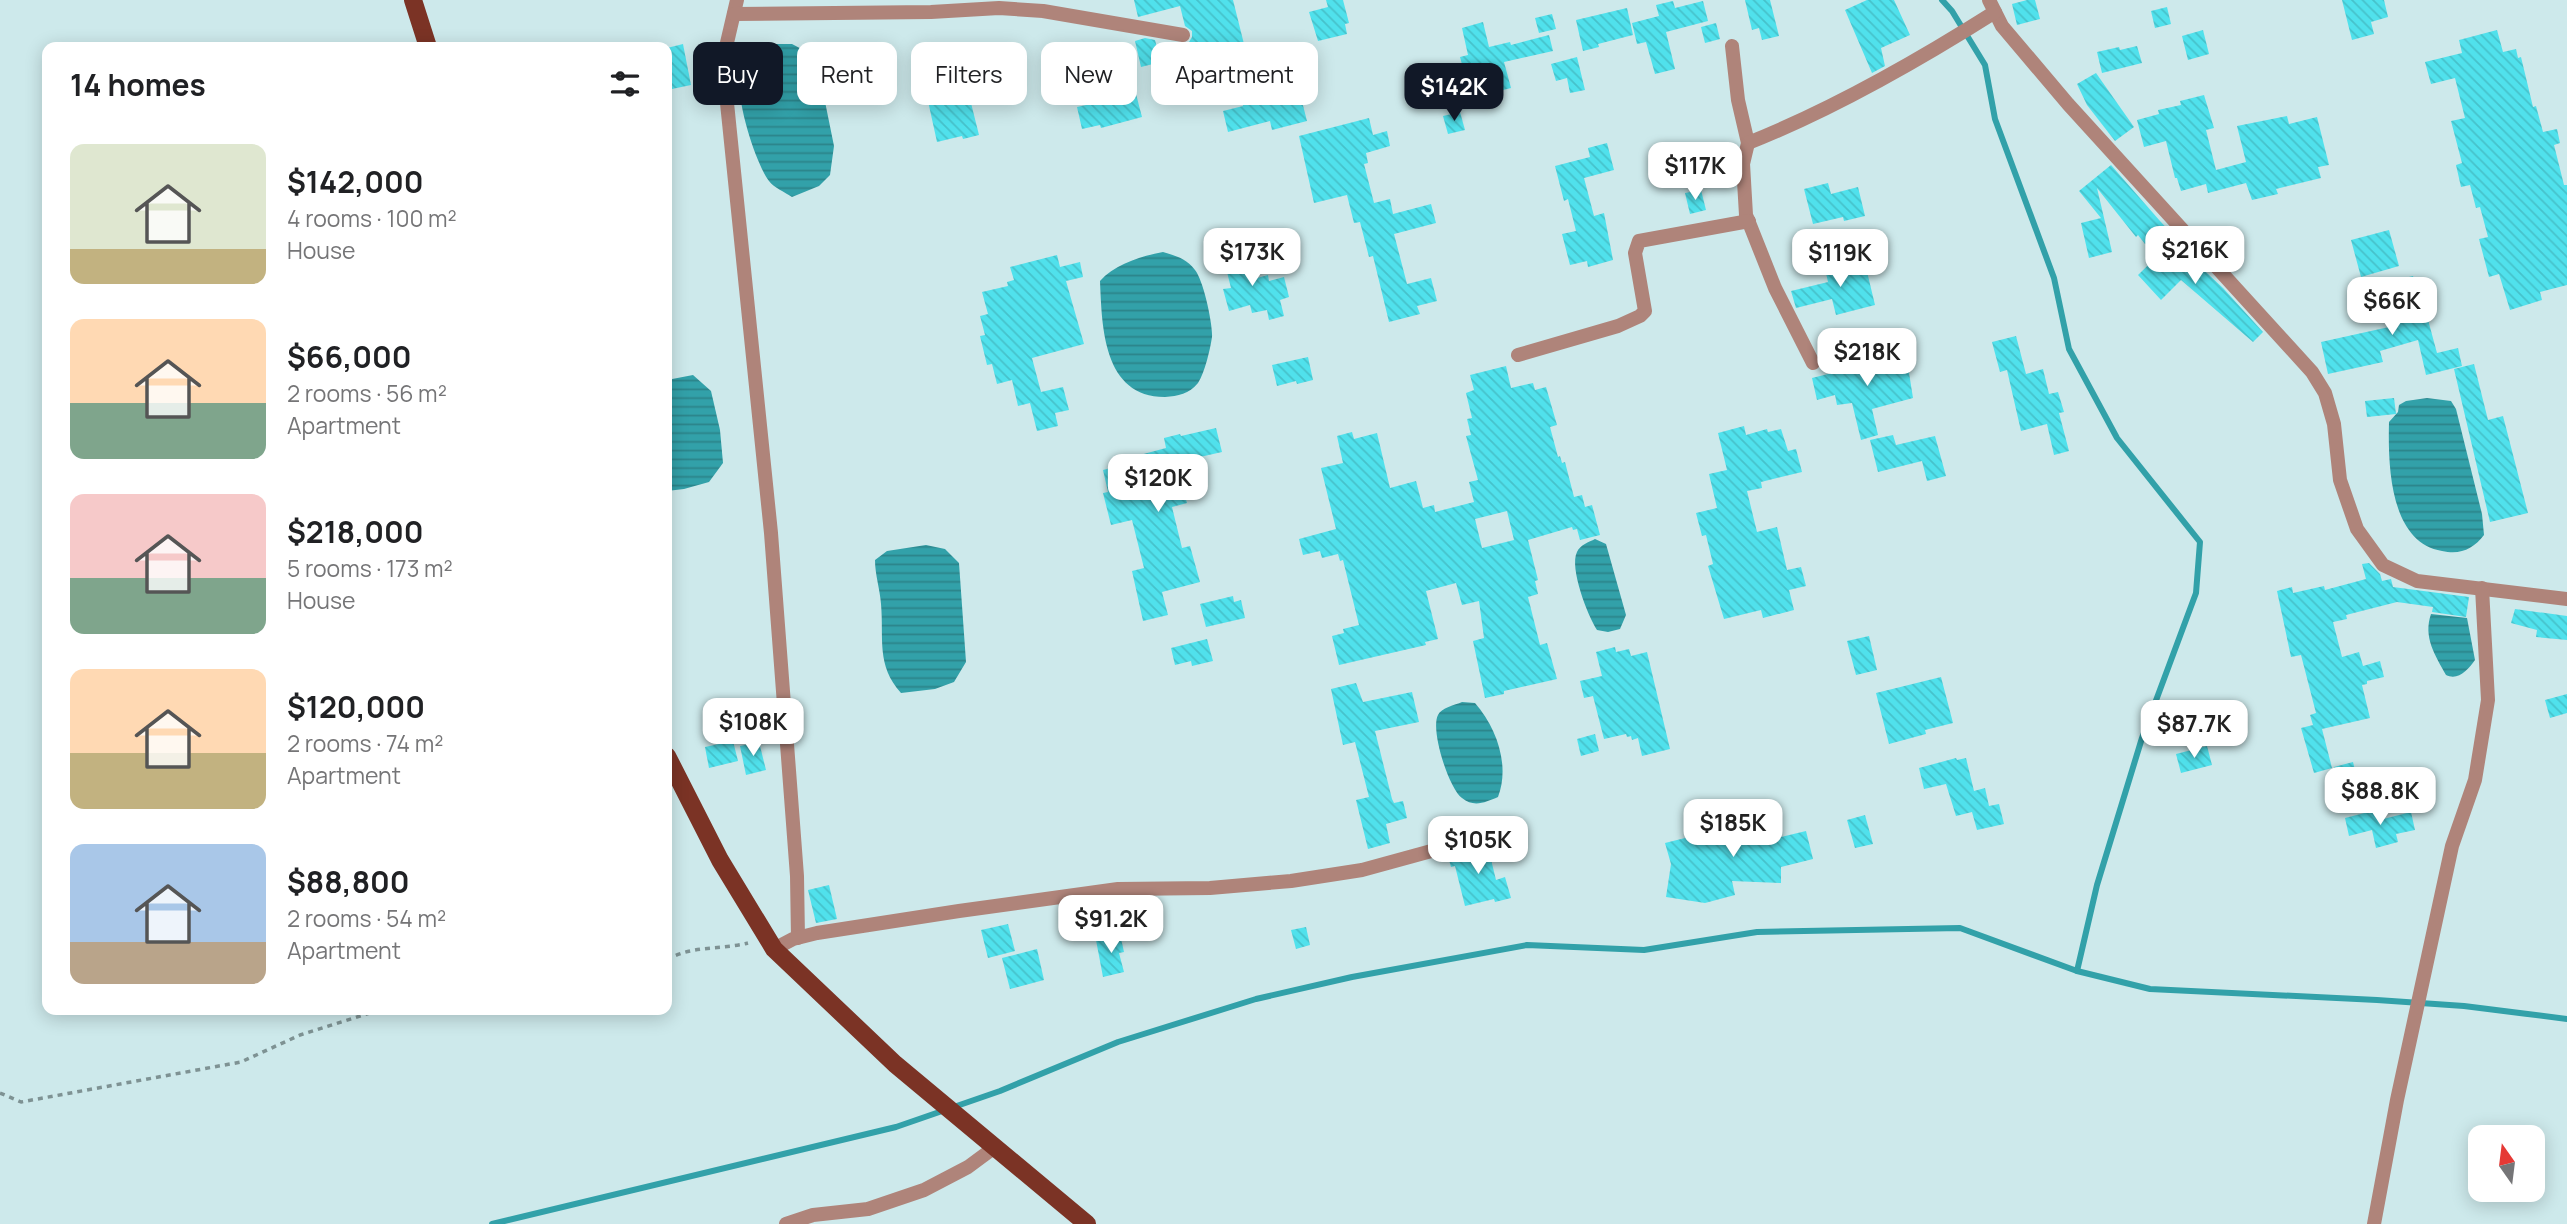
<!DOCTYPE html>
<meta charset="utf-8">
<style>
body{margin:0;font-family:Manrope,sans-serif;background:#f6f6f6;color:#202124;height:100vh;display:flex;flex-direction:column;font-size:26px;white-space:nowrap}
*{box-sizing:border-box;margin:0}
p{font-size:23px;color:#757577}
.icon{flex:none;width:38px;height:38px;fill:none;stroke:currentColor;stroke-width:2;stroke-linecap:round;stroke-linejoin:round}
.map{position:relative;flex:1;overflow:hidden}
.drawer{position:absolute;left:42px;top:42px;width:630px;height:973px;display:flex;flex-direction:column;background:#fff;border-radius:14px;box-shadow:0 4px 18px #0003}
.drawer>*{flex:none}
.hud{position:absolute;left:693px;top:42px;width:665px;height:63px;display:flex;gap:14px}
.needle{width:46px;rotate:346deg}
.buttons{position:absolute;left:2468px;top:1125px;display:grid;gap:14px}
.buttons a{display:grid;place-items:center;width:77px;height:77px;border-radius:14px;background:#fff;box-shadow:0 4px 18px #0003;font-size:35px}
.price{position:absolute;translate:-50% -60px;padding:0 16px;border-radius:14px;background:#fff;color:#222;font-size:23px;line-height:46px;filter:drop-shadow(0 2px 4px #0008)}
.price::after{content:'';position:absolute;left:50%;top:42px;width:21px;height:16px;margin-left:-10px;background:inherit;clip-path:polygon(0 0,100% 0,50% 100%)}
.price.on{background:#111827;color:#fff}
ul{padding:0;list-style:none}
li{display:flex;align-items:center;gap:21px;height:175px;padding:0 28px}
li span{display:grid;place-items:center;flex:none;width:196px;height:140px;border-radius:14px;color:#555}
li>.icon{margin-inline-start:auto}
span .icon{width:84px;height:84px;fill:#fffc;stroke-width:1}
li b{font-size:30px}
h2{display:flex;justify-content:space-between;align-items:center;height:84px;padding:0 28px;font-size:30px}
.chip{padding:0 24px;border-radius:14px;background:#fff;box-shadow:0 4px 18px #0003;font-size:24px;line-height:63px}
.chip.on{background:#111827;color:#fff}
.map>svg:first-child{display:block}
</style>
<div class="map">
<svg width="2567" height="1224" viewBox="0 0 2567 1224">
<defs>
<pattern id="water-rules" width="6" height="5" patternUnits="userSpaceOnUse" patternTransform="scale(1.75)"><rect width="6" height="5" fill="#32a1a9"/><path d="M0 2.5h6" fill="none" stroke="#2b848a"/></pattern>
<pattern id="building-back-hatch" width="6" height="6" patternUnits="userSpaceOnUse" patternTransform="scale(1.75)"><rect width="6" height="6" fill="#50e1ec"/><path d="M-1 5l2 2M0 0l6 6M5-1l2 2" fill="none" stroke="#46c2cb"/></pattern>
</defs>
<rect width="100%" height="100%" fill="#cde9eb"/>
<g fill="url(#water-rules)">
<path d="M772 44H792L813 55 820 77 834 146 830 175 819 186 792 197C785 192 774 188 769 181 755 163 728 80 744 61 750 54 764 49 772 44Z"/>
<path d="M1163 252C1176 256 1186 258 1195 270 1203 279 1213 324 1212 337 1210 350 1205 372 1198 383 1189 394 1178 396 1165 397 1103 397 1102 327 1100 281 1115 264 1142 256 1163 252Z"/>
<path d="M693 375 711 391 720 430 723 463 709 482 684 489 667 491V380Z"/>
<path d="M2427 398 2451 401 2456 409 2482 514 2484 535C2473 549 2461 555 2442 551 2389 542 2388 464 2389 422L2398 412 2399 405 2406 401Z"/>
<path d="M1595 539 1606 544 1626 615 1620 629 1608 632 1597 630C1588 616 1569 568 1577 552 1580 545 1589 542 1595 539Z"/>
<path d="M926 545 945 549 959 563 966 662 954 682 935 689 901 693C876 665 884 639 881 604 880 589 875 575 875 560L887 551Z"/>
<path d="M2431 614 2467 618 2475 660C2468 670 2458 681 2446 675 2435 655 2423 637 2431 614Z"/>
<path d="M1462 702 1475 703C1497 728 1510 766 1498 797 1486 802 1474 808 1462 798 1449 789 1430 730 1438 715 1441 708 1455 705 1462 702Z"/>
</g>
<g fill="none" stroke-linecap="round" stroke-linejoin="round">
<g stroke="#32a1a9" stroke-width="6">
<path d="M1942 0 1952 11 1985 65 1995 119 2054 278 2069 349 2117 438 2200 542 2196 593 2142 738 2097 885 2077 971"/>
<path d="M492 1224 896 1127 1000 1091 1118 1042 1256 999 1352 977 1527 945 1644 950 1757 932 1960 928 2077 971 2150 989 2377 1000 2464 1006 2567 1019"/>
</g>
</g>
<g fill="url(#building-back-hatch)" fill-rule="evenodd">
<path d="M1134 0H1233L1252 76 1291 68 1293 75 1295 74 1307 121 1272 130 1270 121 1228 132 1223 111 1243 106 1236 75 1222 78 1221 73 1194 80 1193 76 1169 82 1163 57 1191 50 1189 42 1192 37V31L1185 26 1180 6 1138 17Z"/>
<path d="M1326 0H1343L1349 23 1345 24 1347 34 1318 41 1309 12 1328 7Z"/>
<path d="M1745 0H1770L1779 36 1762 40 1759 28 1752 30Z"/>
<path d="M1867 0H1894L1910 35 1881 48 1885 66 1872 73 1845 10Z"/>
<path d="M2027 0H2035L2040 19 2017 25 2012 4Z"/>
<path d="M2342 0H2384L2388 17 2371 22 2374 34 2352 40Z"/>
<path d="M1673 1 1675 8 1703 1 1708 21 1666 32 1675 69 1655 74 1646 42 1637 44 1632 23 1659 16 1656 5Z"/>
<path d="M2167 7 2171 24 2155 28 2151 11Z"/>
<path d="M1627 8 1633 35 1598 44 1599 47 1583 51 1576 20Z"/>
<path d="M1552 14 1556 29 1539 33 1535 18Z"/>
<path d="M1483 22 1489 47 1510 42 1511 45 1549 35 1553 51 1504 62 1511 88 1471 98 1460 57 1468 55 1462 28Z"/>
<path d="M1716 23 1720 39 1705 43 1701 27Z"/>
<path d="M2203 30 2209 54 2188 60 2182 36Z"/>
<path d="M2497 30 2503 52 2516 49 2518 58 2521 57 2533 107 2536 106 2543 132 2557 129 2560 143 2554 145 2564 185H2567V285L2540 292 2542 300 2510 310 2499 274 2489 277 2479 239 2488 237 2480 207 2476 208 2470 185 2461 187 2456 165 2462 163 2451 121 2465 118 2455 78 2431 84 2425 62 2462 53 2459 40Z"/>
<path d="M1145 38 1155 40 1161 62 1141 67 1135 41Z"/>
<path d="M683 44 691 85 672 89 667 65V48Z"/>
<path d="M2137 46 2142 63 2102 73 2097 52 2119 47 2120 50Z"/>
<path d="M1577 57 1585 90 1570 93 1567 78 1556 81 1551 64Z"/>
<path d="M2096 73 2134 127 2115 141 2087 105 2077 84Z"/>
<path d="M967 87 979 135 963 139 962 136 937 142 926 92 944 88 945 92Z"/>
<path d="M1136 94 1142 117 1101 128 1100 125 1082 129 1077 107Z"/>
<path d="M2204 95 2214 128 2206 130 2216 170 2246 162 2237 126 2287 116 2289 124 2317 117 2329 165 2318 167 2321 178 2276 189 2278 194 2252 200 2246 183 2208 193 2206 184 2181 191 2177 178H2175L2166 141 2144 147 2137 120 2159 114 2158 110 2181 105 2180 101Z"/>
<path d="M1460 112 1465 130 1448 134 1443 116Z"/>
<path d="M1369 118 1373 135 1387 131 1390 146 1366 153 1368 163 1364 164 1374 203 1390 199 1393 214 1431 204 1436 223 1394 234 1407 284 1431 278 1437 301 1417 306 1420 314 1389 322 1373 256 1369 257 1360 222 1354 223 1347 195 1314 203 1299 136Z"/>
<path d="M1607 143 1614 170 1584 178 1594 216 1604 213 1613 260 1588 267 1587 261 1570 265 1562 234 1576 231 1568 199 1564 201 1555 166 1590 157 1588 148Z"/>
<path d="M2111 165 2160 221 2175 237 2145 244 2138 235 2136 237 2097 188 2112 252 2089 258 2081 223 2101 218 2079 191Z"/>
<path d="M1828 183 1831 194 1858 187 1865 216 1844 221 1843 217 1813 224 1804 189Z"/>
<path d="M1701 190 1706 210 1690 214 1685 193Z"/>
<path d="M2389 230 2399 266 2361 277 2351 240Z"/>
<path d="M2176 238 2192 259 2223 288 2263 332 2253 342 2181 280 2161 300 2138 275Z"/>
<path d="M1242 247 1249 276 1256 275 1257 278 1268 275 1269 281 1284 277 1289 297 1280 300 1284 316 1269 320 1267 310 1252 313 1250 305 1229 311 1223 289 1231 288 1222 252Z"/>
<path d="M1057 255 1060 267 1080 262 1083 277 1066 281 1084 344 1032 358 1041 392 1063 387 1069 410 1055 413 1058 426 1037 431 1030 403 1018 406 1012 380 997 384 992 364 987 365 980 336 985 335 980 316 988 314 982 292 1008 286 1007 282 1014 280 1010 267Z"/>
<path d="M1864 259 1875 305 1836 315 1832 299 1796 308 1791 291 1828 282 1825 269Z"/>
<path d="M2413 276 2421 306 2424 305 2437 353 2458 348 2462 366 2426 375 2418 340 2380 351 2383 362 2328 374 2321 342 2398 325 2389 282Z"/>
<path d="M2016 336 2026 374 2043 369 2049 394 2058 392 2064 412 2059 413 2069 451 2054 455 2047 424 2021 431 2007 370 2000 372 1992 342Z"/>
<path d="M1896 351 1898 362 1907 360 1913 398 1872 409 1878 435 1861 440 1852 403 1837 405 1835 395 1817 400 1812 378 1832 373 1831 369 1867 363 1866 358Z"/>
<path d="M1308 357 1313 380 1297 384 1296 381 1277 386 1272 365Z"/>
<path d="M2474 364 2488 420 2503 416 2528 513 2490 522 2454 369Z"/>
<path d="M1506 366 1511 388 1533 383 1535 390 1546 387 1557 425 1550 427 1558 457 1560 456 1562 463 1565 462 1574 497 1582 495 1585 507 1592 505 1600 535 1580 540 1577 529 1573 530 1572 527 1528 540 1538 580 1535 581 1538 594 1528 597 1540 645 1547 643 1557 679 1504 691V694L1485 698 1473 641 1484 638 1479 601 1462 605 1456 583 1426 591 1438 639 1425 642 1426 645 1339 665 1332 636 1344 633 1343 629 1359 625 1343 560 1340 561 1338 554 1322 558 1320 551 1303 555 1299 539 1336 529 1321 468 1343 463 1337 436 1352 432 1354 439 1377 433 1390 488 1416 481 1423 508 1434 505 1435 512 1474 502 1469 482 1478 480 1466 436 1471 435 1467 419 1472 418 1466 393 1474 390 1470 375ZM1507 511 1514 540 1482 548 1475 519Z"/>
<path d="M2394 398 2396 414 2367 417 2365 401Z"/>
<path d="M1744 426 1746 435 1767 429 1768 432 1781 429 1788 451 1796 449 1802 472 1761 482 1762 488 1747 491 1757 532 1777 527 1787 570 1801 567 1806 586 1789 590 1794 610 1763 618 1761 610 1724 619 1708 566 1713 564 1706 535 1702 536 1696 513 1717 508 1709 474 1727 470 1718 433Z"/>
<path d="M1216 428 1222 452 1191 459 1192 463 1181 465 1187 488 1183 489 1187 503 1172 507 1182 548 1190 546 1200 582 1162 592 1168 615 1143 621 1132 571 1144 568 1132 520 1111 525 1103 493 1108 492 1103 470 1122 465 1121 460 1166 448 1164 438 1180 434 1181 436Z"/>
<path d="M1893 435 1896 445 1935 436 1946 476 1927 481 1922 461 1878 472 1870 440Z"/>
<path d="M2369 563 2380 574 2382 581 2391 579 2393 587 2469 597 2466 617 2432 612 2433 607 2397 602 2346 615 2347 619 2333 622 2342 657 2359 652 2363 666 2380 661 2384 677 2367 681V684L2362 685 2370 718 2322 729 2332 768 2314 773 2301 728 2313 725 2310 715 2316 713 2301 655 2291 657 2277 591 2292 587 2293 593 2324 586 2325 590 2366 579 2362 564Z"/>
<path d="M1233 596 1234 602 1241 600 1245 618 1206 627 1200 604Z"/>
<path d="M2515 609 2567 616V640L2536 637 2537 630 2511 623Z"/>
<path d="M1869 636 1877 670 1856 675 1847 641Z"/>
<path d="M1207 639 1213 661 1192 666 1191 661 1175 665 1171 648Z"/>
<path d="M1615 647 1616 652 1629 649 1631 656 1647 652 1670 749 1642 756 1638 738 1632 740 1631 736 1627 737 1626 734 1604 739 1593 696 1584 698 1580 681 1602 676 1596 652Z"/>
<path d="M1941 677 1953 723 1925 730 1926 734 1889 744 1876 693Z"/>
<path d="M1356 683 1363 702 1412 692 1419 722 1375 731 1392 799 1394 803 1403 801 1407 818 1386 824 1390 843 1368 849 1356 800 1369 797 1355 742 1343 745 1331 689Z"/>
<path d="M2567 694V713L2550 718 2545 700Z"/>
<path d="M1595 734 1599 751 1581 756 1577 739Z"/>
<path d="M733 741 738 761 709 768 705 747Z"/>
<path d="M759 742 766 770 746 775 740 746Z"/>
<path d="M2207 746 2212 765 2181 773 2176 754Z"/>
<path d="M1956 758 1957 760 1966 758 1974 791 1985 788 1989 806 1999 804 2004 824 1977 830 1972 812 1956 816 1946 784 1924 789 1919 768Z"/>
<path d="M2353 762 2357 778 2338 783 2334 767Z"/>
<path d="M2376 810 2379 820 2411 812 2415 830 2396 834 2398 842 2376 848 2372 830 2349 836 2345 818Z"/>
<path d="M1776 813 1781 837 1806 831 1813 859 1781 867V883L1732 881 1735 895 1705 903 1666 897 1671 864 1665 843 1693 836 1695 843 1723 836 1721 824Z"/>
<path d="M1865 815 1873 844 1855 848 1847 820Z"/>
<path d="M1487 843 1496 880 1505 877 1511 898 1495 902 1494 899 1465 906 1455 866 1451 867 1447 853Z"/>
<path d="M829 885 837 919 816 923 808 890Z"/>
<path d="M1008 924 1015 951 988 958 981 930Z"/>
<path d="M1306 927 1310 945 1296 949 1291 930Z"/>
<path d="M1120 934 1124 952 1119 953 1124 972 1103 977 1096 940Z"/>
<path d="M1037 949 1044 980 1010 989 1002 958Z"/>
</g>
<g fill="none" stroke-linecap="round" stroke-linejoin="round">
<g stroke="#7e9293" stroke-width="3.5" stroke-dasharray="5 5" stroke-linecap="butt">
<path d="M667 960C690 945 722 950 748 943"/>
<path d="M0 1093 21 1102 241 1062 300 1035 379 1010"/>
</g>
<g stroke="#af847a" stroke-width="14">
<path d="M737 0 726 47 727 103 771 533 797 876 798 938"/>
<path d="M1989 0 2002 26 2068 104 2312 372 2325 393 2334 424 2340 480 2357 529 2383 565 2417 581 2567 599"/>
<path d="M734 14 931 12 999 8 1043 11 1183 35"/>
<path d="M1732 46 1738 100 1748 143 1743 164 1746 215 1775 288 1813 363"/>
<path d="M1748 143C1834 109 1916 62 1995 12"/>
<path d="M1518 355 1618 326 1640 316 1645 311 1635 253 1639 241 1749 221"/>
<path d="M774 949 793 939 817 933 959 911 1118 889 1210 888 1291 881 1362 870 1435 850"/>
<path d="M786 1224 813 1215 868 1209 924 1190 968 1167 995 1147"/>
<path d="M2374 1224 2397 1100 2452 846 2475 780 2488 700 2482 588"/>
</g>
<g stroke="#7b3325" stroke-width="18">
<path d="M413 0 428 47"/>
<path d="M667 756 720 860 774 949 895 1064 1087 1224"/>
</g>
</g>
</svg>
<div class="buttons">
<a><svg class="needle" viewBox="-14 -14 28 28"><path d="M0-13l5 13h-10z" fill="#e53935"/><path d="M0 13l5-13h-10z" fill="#757577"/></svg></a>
</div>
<b class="price on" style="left:1454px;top:123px">$142K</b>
<b class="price" style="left:1695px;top:202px">$117K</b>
<b class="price" style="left:2195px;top:286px">$216K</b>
<b class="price" style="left:1252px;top:288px">$173K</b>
<b class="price" style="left:1840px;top:289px">$119K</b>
<b class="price" style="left:2392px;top:337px">$66K</b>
<b class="price" style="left:1867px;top:388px">$218K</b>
<b class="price" style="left:1158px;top:514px">$120K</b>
<b class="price" style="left:753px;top:758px">$108K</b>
<b class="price" style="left:2194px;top:760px">$87.7K</b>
<b class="price" style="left:2380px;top:827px">$88.8K</b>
<b class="price" style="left:1733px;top:859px">$185K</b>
<b class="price" style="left:1478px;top:876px">$105K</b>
<b class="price" style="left:1111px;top:955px">$91.2K</b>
<div class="hud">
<a class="chip on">Buy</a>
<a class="chip">Rent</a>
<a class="chip">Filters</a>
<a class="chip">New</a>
<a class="chip">Apartment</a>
</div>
<section class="drawer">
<h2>14 homes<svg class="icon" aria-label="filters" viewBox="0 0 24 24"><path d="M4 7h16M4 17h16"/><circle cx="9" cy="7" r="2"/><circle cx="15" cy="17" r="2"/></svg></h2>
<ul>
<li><span style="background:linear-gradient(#dfe7d0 75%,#c2b280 0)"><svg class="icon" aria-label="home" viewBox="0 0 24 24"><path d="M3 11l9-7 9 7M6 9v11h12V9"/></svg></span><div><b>$142,000</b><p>4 rooms · 100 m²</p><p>House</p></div></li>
<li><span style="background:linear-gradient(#ffd9b3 60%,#7fa58c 0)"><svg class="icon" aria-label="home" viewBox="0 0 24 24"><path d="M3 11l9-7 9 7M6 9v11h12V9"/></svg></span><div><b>$66,000</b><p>2 rooms · 56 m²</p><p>Apartment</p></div></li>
<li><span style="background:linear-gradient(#f6c9c9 60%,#7fa58c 0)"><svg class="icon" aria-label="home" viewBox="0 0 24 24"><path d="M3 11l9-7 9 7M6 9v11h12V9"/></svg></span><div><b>$218,000</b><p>5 rooms · 173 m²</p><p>House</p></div></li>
<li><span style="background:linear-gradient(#ffd9b3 60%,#c2b280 0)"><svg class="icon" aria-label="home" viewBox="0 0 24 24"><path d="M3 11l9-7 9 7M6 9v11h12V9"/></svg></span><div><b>$120,000</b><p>2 rooms · 74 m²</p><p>Apartment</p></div></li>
<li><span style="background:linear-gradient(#a9c7e8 70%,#b9a48a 0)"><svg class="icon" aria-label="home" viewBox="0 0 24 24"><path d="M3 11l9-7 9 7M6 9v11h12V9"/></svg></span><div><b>$88,800</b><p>2 rooms · 54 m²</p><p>Apartment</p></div></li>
</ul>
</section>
</div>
